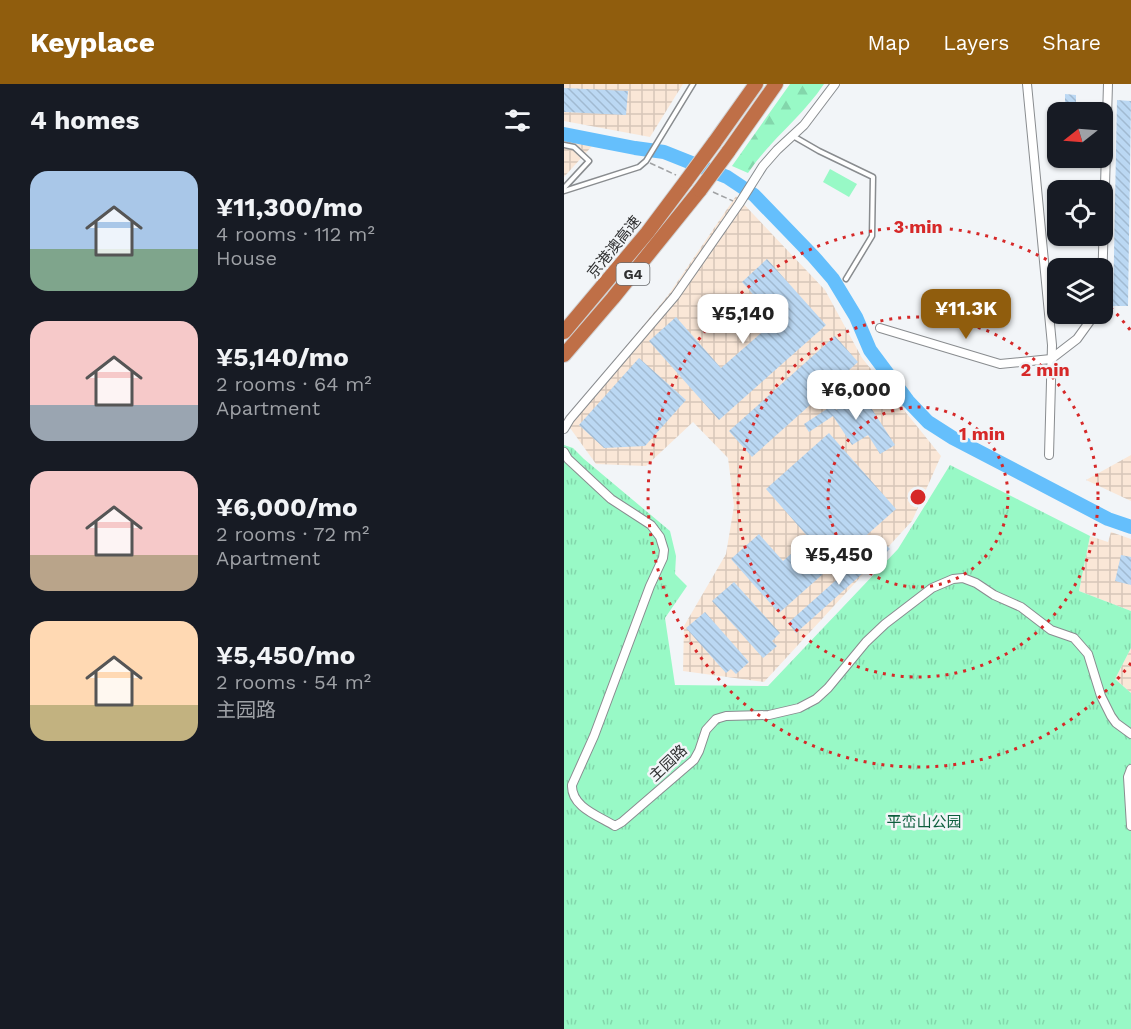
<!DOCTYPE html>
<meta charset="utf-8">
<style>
body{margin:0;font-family:"Work Sans","Noto Sans SC",sans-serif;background:#20242c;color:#f1f3f6;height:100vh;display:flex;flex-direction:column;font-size:22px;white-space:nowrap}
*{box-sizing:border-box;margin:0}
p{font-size:20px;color:#9ea1a6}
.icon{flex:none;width:33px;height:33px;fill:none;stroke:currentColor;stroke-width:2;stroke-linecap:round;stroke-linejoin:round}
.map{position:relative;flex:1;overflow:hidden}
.panel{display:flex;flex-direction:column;background:#171b24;width:564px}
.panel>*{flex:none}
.needle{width:39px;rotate:253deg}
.fabs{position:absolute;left:483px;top:18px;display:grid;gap:12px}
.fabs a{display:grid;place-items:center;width:66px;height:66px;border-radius:12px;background:#171b24;box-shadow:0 2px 4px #0004;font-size:30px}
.price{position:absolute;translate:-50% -51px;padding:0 14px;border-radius:12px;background:#fff;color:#222;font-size:20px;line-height:39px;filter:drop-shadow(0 2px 3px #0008)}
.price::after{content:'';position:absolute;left:50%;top:36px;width:18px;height:14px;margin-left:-9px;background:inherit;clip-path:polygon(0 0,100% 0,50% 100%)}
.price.active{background:#905d0d;color:#fff}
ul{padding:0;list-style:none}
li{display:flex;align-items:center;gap:18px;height:150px;padding:0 30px}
li span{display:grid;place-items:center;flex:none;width:168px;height:120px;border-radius:18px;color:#555}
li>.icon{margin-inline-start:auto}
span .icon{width:72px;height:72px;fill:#fffc;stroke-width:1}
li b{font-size:26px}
h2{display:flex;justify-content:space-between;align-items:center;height:72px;padding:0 30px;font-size:26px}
header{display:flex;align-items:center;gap:36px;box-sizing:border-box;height:84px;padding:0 30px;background:#905d0d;color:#fff}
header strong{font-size:28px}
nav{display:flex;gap:33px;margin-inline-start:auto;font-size:21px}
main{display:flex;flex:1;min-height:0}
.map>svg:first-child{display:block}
</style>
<header>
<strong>Keyplace</strong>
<nav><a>Map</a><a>Layers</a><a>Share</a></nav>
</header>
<main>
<section class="panel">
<h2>4 homes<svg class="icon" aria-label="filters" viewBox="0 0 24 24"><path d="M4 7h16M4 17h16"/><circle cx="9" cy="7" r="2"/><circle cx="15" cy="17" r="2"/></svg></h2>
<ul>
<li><span style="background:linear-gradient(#a9c7e8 65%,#7fa58c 0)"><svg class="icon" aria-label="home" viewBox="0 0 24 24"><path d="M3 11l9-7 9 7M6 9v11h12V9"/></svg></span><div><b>¥11,300/mo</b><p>4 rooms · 112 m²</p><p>House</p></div></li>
<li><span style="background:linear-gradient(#f6c9c9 70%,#9aa5b1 0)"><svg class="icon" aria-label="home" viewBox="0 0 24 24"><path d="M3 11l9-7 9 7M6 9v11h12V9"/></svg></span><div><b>¥5,140/mo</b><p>2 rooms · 64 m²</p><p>Apartment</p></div></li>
<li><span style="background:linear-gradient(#f6c9c9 70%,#b9a48a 0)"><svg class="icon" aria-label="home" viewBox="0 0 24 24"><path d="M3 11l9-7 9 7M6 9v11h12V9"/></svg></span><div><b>¥6,000/mo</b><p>2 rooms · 72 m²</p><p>Apartment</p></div></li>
<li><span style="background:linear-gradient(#ffd9b3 70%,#c2b280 0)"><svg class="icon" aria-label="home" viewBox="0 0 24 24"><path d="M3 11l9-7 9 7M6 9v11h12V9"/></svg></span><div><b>¥5,450/mo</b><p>2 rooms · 54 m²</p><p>主园路</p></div></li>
</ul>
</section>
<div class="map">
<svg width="567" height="945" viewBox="0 0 567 945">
<defs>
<pattern id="industrial-grid" width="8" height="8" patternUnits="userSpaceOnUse" patternTransform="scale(1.5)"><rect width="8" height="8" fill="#fae7d7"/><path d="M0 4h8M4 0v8" fill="none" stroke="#d7c6b9"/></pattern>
<pattern id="forest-firs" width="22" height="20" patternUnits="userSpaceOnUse" patternTransform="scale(1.5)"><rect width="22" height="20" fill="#98f9c6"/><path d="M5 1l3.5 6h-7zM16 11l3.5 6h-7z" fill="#83d6ab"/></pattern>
<pattern id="park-tufts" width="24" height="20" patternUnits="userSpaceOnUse" patternTransform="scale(1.5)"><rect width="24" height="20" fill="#98f9c6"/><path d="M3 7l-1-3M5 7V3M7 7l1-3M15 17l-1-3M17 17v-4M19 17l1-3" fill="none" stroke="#83d6ab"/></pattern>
<pattern id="building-back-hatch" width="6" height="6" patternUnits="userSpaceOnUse" patternTransform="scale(1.5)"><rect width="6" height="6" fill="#bbd8f3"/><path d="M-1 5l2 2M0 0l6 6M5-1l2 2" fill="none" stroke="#a1bad1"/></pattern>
</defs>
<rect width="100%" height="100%" fill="#f2f5f8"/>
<g fill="url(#industrial-grid)">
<path d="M0 0H119L86 53 0 37Z"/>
<path d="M0 55 29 61 0 93Z"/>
<path d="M172 112 261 206 298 274 377 372 348 437 200 598 119 587 120 542 162 470 170 422 164 374 129 338 82 382 32 380 1 337 105 210Z"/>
<path d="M567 371V417L522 396Z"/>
<path d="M547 448 567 455V527L515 507 526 452 544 458Z"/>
<path d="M567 564V609L551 595Z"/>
</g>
<path fill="#98f9c6" d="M266 85 293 100 285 113 259 98Z"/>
<path fill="url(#forest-firs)" d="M226 0H260C238 33 206 56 184 89L168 82Z"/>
<path fill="url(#park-tufts)" d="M0 361 9 364 20 375 106 447 112 472 111 490 123 502 101 534 111 601 204 602 334 465 386 381 526 452 515 507 567 527V564L551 595 567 609V945H0Z"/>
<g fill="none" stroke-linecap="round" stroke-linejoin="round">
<path stroke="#65bffc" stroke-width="14" d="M0 50 71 64 100 68 163 93 190 111 249 172 269 195 292 233 306 266 344 317 364 338 389 354 544 435 567 443"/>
</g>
<g fill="url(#building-back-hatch)">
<path d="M0 4 64 7 62 31 0 28Z"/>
<path d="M501 10 512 11V28H501Z"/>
<path d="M553 16 567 17 564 222H549Z"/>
<path d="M203 175 262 241 155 336 85 257 112 233 157 284 212 236 178 198Z"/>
<path d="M271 252 294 278 188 373 165 347Z"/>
<path d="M75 274 122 316 81 362 40 364 15 341Z"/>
<path d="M293 302 331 361 316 370 304 351 288 361 269 332 245 348 240 340 269 321 272 326 283 319 279 312Z"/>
<path d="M265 349 332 425 215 529 167 475 195 450 219 477 245 454 202 405Z"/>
<path d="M317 456 326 465 232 549 224 539Z"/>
<path d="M557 471 567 473V501L551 497Z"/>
<path d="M170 498 216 549 208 557 213 562 199 574 148 517Z"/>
<path d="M141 528 185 578 172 590 167 585 162 589 122 544Z"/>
</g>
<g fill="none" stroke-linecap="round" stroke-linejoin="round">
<defs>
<g id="lane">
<path d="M229 52 255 67 309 93 308 152 282 195"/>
<path d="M0 61 10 63 25 77 0 104"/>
<path d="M0 107 75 83 82 77 129 0"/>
</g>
<g id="street">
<path d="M463 0 488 261 485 371"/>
<path d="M538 203 544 0"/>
<path d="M316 244 436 280 487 275 513 255 531 230"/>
<path d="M0 345 6 335 111 212 175 120 199 82 213 66 240 41 271 0"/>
<path d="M0 368 4 375 47 415 87 441 96 453 100 466 99 474 86 502 30 652 8 701C7 723 35 732 51 742L58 738 130 676 135 667 142 646 152 635 162 632 205 631 235 624 252 615 264 604 302 558 321 540 368 504 389 495 399 494 412 499 430 511 457 523 487 546 510 554 524 570 537 612 547 632 552 639 567 650"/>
<path d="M567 685 564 693 567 742"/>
</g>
<g id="highway">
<path d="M150 59 192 0"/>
<path d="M164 68 212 0"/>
<path d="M0 248 83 149 122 97"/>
<path d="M0 271 49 214 136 106"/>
</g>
</defs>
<use href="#lane" stroke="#898c8f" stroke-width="7"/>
<use href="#street" stroke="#898c8f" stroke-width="10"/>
<use href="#highway" stroke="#d1d1d2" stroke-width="16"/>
<g stroke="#a0a2a4" stroke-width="1.5" stroke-dasharray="6 3" stroke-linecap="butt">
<path d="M86 79 112 91"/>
<path d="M149 108 169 117"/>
</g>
<use href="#lane" stroke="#fff" stroke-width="4"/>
<use href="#street" stroke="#fff" stroke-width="8"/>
<use href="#highway" stroke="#bf6f47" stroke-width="14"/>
<defs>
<g id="highway-bridge">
<path d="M122 97 150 59"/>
<path d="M136 106 164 68"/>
</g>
</defs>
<use href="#highway-bridge" stroke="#d1d1d2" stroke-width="16" stroke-linecap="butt"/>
<use href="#highway-bridge" stroke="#bf6f47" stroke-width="14"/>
</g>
<g fill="none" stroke="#d62828" stroke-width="3" stroke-dasharray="3 6">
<circle cx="354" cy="413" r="90"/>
<circle cx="354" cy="413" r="180"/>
<path d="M567 579A270 270 0 1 1 497 184M540 217A270 270 0 0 1 567 247"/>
</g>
<g text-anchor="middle" stroke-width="5" stroke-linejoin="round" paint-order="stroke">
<rect fill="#f2f5f8" stroke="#6a6b6d" stroke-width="1.5" x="52.5" y="179" width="33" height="22" rx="4.5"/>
<g font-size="14" font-weight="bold" fill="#2f3031">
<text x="69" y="195">G4</text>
</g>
<g font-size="15" fill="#2f3031" stroke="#f2f5f8">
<text transform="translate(50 163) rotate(-51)" y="5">京港澳高速</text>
<text transform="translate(104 679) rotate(-43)" y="5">主园路</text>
</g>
<g font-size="15" fill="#0c5e3d" stroke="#f2f5f8">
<text x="360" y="743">平峦山公园</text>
</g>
</g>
<circle cx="354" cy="413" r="9" fill="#d62828" stroke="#f2f5f8" stroke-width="3"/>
<g font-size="18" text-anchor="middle" font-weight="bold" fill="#d62828" stroke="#f2f5f8" stroke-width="5" stroke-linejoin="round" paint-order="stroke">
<text x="354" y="149">3 min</text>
<text x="481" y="292">2 min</text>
<text x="418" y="356">1 min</text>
</g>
</svg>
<div class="fabs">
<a><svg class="needle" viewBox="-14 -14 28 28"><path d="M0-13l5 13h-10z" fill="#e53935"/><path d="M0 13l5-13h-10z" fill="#9ea1a6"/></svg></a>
<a><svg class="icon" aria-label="locate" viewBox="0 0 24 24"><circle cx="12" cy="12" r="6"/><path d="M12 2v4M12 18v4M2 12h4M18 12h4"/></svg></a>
<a><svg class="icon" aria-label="layers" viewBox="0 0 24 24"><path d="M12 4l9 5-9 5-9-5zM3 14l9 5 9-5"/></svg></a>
</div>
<b class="price active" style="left:402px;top:256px">¥11.3K</b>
<b class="price" style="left:179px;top:261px">¥5,140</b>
<b class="price" style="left:292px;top:337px">¥6,000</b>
<b class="price" style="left:275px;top:502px">¥5,450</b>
</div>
</main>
